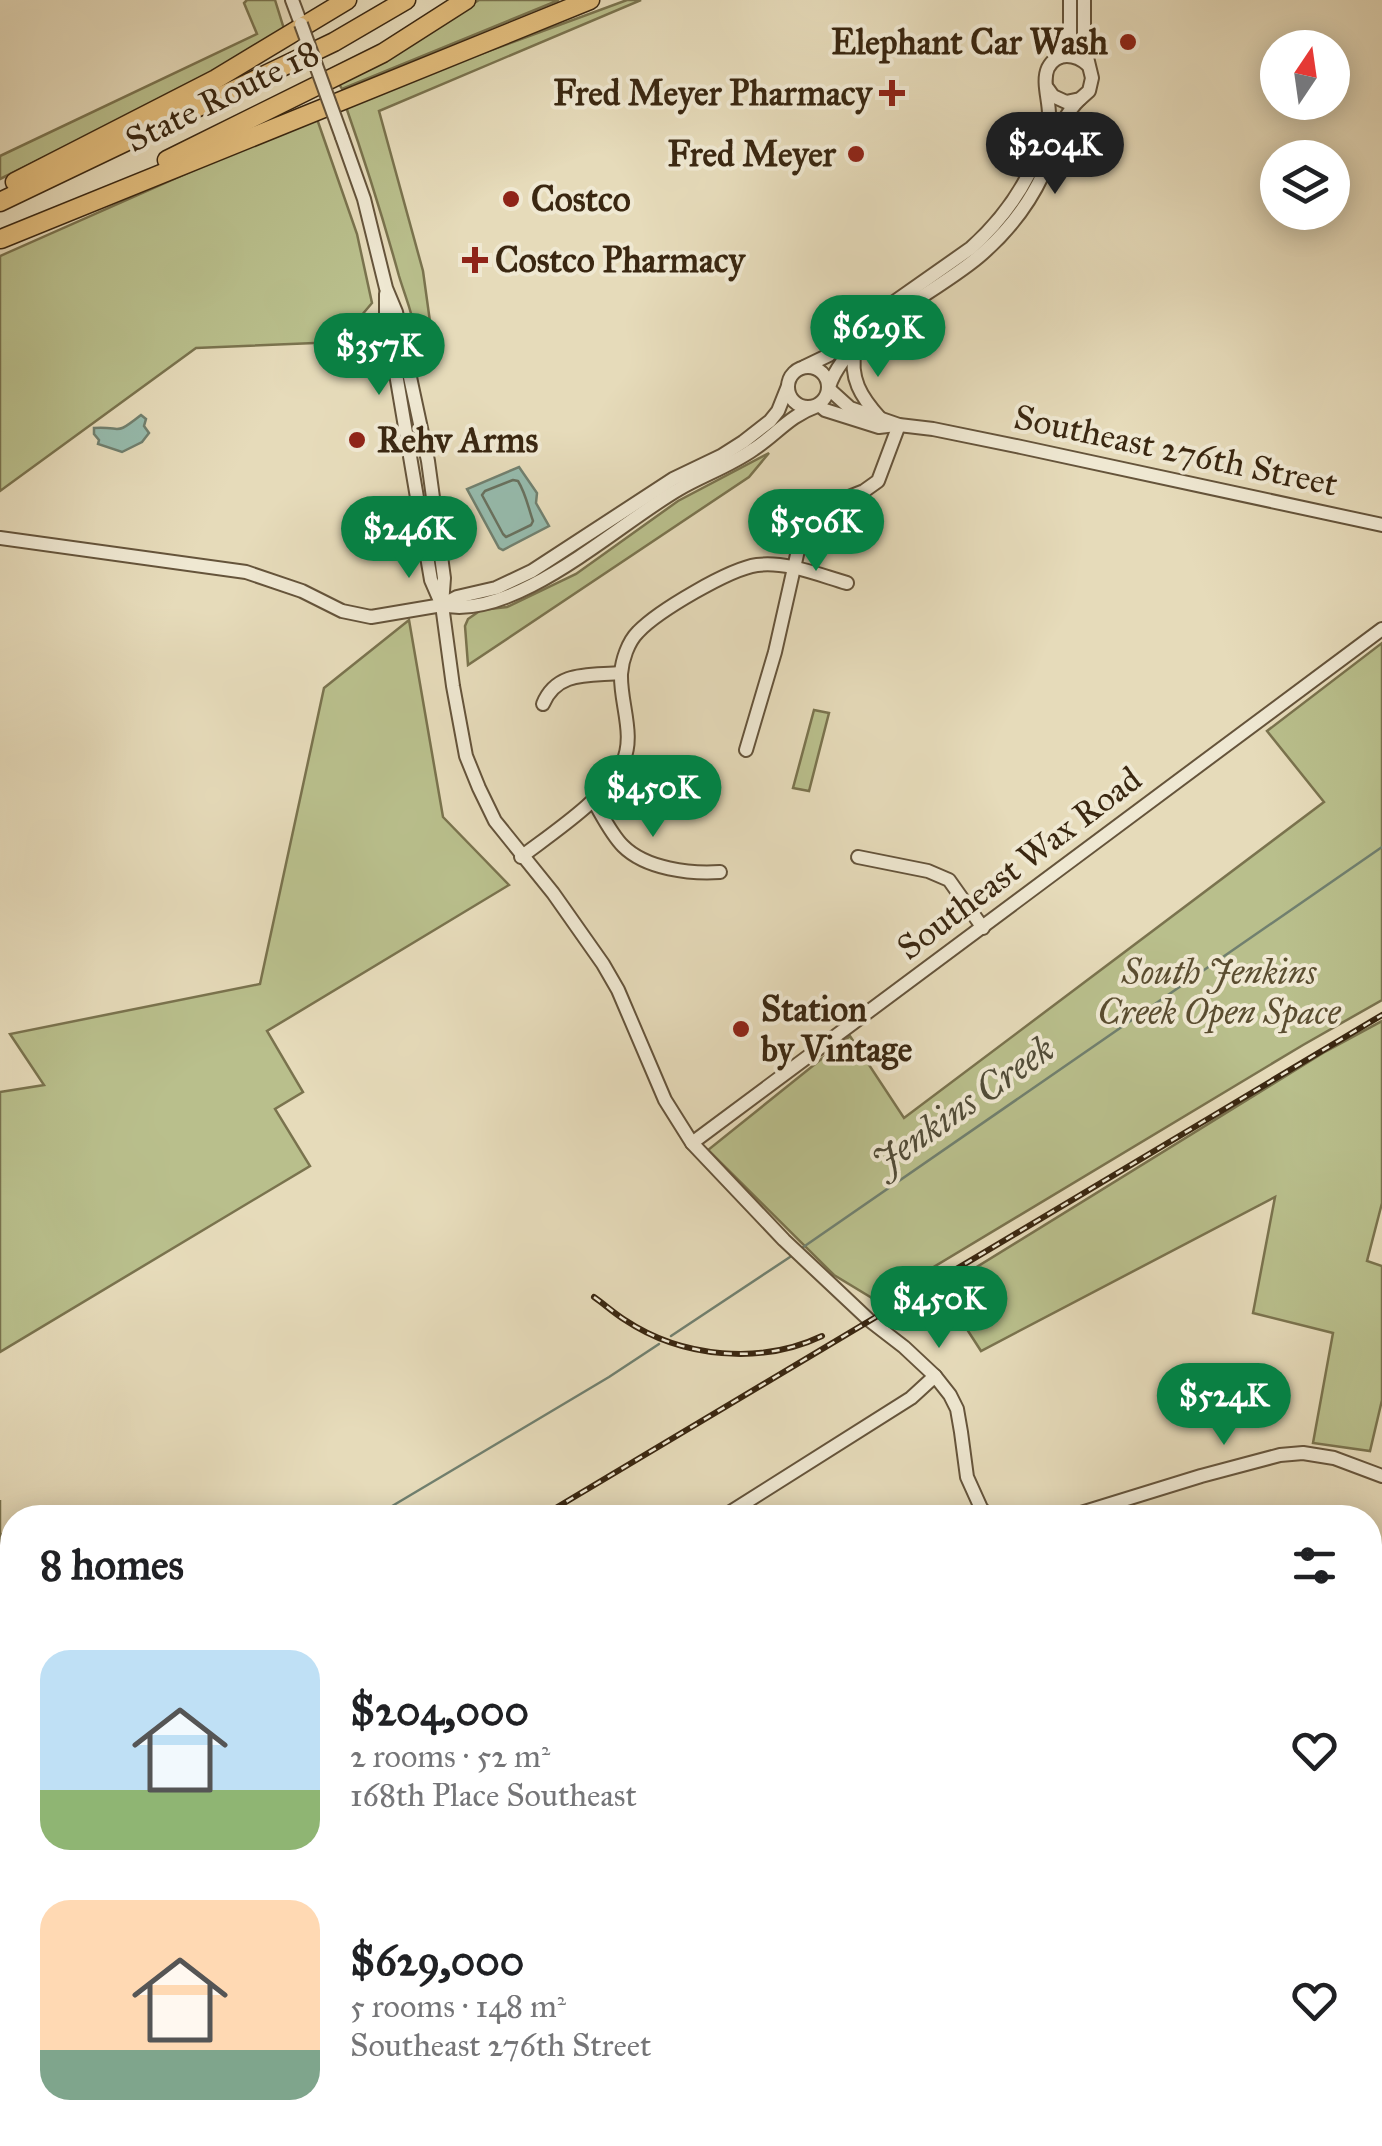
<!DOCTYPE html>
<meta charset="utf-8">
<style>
body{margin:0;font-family:"IM FELL Great Primer",serif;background:#f6f6f6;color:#202124;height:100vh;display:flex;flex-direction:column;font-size:38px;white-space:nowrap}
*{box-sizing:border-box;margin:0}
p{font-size:32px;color:#757577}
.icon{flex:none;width:55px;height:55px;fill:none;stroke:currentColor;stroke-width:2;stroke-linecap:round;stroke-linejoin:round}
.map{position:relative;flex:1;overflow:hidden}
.drawer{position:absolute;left:0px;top:1505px;width:1382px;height:642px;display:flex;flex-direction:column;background:#fff;border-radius:40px 40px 0 0;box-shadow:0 5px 25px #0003}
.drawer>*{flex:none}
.needle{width:65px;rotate:13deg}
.buttons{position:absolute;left:1260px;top:30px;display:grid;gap:20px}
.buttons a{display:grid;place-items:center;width:90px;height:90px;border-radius:50%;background:#fff;box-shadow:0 5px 25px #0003;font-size:50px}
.price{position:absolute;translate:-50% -85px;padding:0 22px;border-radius:35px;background:#0b8043;color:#fff;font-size:32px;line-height:65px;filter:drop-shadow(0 2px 5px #0008)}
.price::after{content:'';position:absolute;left:50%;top:60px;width:30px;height:22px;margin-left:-15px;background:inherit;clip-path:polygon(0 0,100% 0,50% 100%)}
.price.active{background:#222;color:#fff}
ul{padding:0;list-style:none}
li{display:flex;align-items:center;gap:30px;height:250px;padding:0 40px}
li span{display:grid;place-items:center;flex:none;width:280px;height:200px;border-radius:30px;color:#555}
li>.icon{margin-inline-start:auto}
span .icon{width:120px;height:120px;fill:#fffc;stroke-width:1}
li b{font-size:42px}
h2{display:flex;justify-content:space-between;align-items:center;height:120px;padding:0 40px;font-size:42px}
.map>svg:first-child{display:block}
</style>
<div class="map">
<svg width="1382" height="2146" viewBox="0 0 1382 2146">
<rect width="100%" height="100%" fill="#e6dbba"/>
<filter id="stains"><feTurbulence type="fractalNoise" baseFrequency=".002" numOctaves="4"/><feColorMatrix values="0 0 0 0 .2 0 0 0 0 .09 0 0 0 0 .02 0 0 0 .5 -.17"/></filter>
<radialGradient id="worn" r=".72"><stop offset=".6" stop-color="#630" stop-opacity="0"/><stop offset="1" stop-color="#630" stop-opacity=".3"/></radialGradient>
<g fill="#b9bf8c" stroke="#7a734e" stroke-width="2.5">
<path d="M247 0H275L284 29 227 66 0 179V156L257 34 244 3Z"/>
<path d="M479 0H559L342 89 338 82 417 39Z"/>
<path d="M627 0H641L379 111 423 271 432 336 422 339 416 335C413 314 405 296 399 276 383 218 365 161 345 104Z"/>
<path d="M316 116 357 234 372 303 339 342 196 348 0 491V256Z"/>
<path d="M769 453 749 477 468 665 465 626 468 619 481 610 507 607 576 574 678 501Z"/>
<path d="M409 620 443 817 509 885 267 1031 303 1092 275 1109 310 1166 0 1352V1092L44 1085 10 1034 260 984 324 688Z"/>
<path d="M1382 643V1000L1303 1045 877 1301 834 1275 708 1150 850 1036 904 1118 1324 802 1267 731Z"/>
<path d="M814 710 829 713 809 791 793 788Z"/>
<path d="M1382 1021V1203L1367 1261 1382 1266V1400L1370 1451 1313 1443 1333 1333 1253 1313 1275 1197 981 1351 941 1289 1323 1053Z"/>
<path d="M0 1500V1533L12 1553V1815L0 1822Z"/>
<path d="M1370 1808 1382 1811V1981L1378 2015 1382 2017V2117L1370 2113Z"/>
<path d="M176 2135H281L279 2146H173Z"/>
<path d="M373 2135H505L503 2146H369Z"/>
<path d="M1063 2135H1221V2146H1060Z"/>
</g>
<g fill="#96bbad" stroke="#71806f" stroke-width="2.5">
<path d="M141 415 146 419 144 426 149 433 142 442 122 452 98 444 99 440 94 434V428C124 426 113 437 141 415Z"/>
<path d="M519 467 537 493 536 503 549 526 503 550 499 548 467 489Z"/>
</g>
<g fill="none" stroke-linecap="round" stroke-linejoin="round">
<path stroke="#68715f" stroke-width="2.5" d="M513 480 518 481C526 494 528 507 533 521L531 525 506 537 503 534 482 495 485 491Z"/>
<g stroke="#71806f" stroke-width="2.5">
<path d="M799 1250 1382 847"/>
<path d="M671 1336 793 1255"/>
<path d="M372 1518 609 1377 659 1344"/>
<path d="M0 1776 12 1761"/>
</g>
<defs>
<g id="minor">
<path d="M292 0 301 24"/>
<path d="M1060 57 1070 36V0"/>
<path d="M1048 89 1053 96 1066 102 1080 99 1089 91 1092 78 1084 45V0"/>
<path d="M342 137 364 199 386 288 396 312 428 461 444 578 442 605 453 686 466 756 479 788 495 821 553 893 603 964 618 990 665 1100 692 1143 784 1240 869 1320 904 1347 935 1376 950 1395 957 1409 961 1432 967 1477 981 1508 990 1518"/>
<path d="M386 294V315L431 580 441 603"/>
<path d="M855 349C849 378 861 397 880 418"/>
<circle cx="808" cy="387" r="20"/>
<path d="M804 367 829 355 853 331 971 248C1003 219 1027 186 1041 145 1044 135 1049 125 1049 114 1049 100 1042 81 1048 68 1057 51 1076 54 1088 65"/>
<path d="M829 387C847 330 939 293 983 253 1008 231 1029 204 1043 174 1055 147 1058 120 1080 99"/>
<path d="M829 389 850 408 899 425 933 429 1021 447 1382 525"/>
<path d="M819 405 825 410 879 427 896 425"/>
<path d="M0 538 246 572 302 591 342 611 371 617 442 605 457 597 496 588 532 571 673 479 721 456 743 442 770 421 778 411 788 386"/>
<path d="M442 605C514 622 618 524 679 489 703 475 730 466 754 449 777 434 789 416 817 406"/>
<path d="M543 704C557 670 590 676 621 673"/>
<path d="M746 750 775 652 803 528 819 509 864 491 878 481 899 425"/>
<path d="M593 800C602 815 611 834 623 846 646 869 690 874 720 872"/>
<path d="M521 857C551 834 606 798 622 764 636 736 620 704 621 674 622 660 628 642 638 632 658 611 729 569 757 565 786 561 819 575 847 583"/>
<path d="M858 857 928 871 949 880 983 928"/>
<path d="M692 1143 1382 629"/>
<path d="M721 1518 911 1398 935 1376"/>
<path d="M1065 1518 1201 1476 1280 1455 1303 1453 1334 1458 1382 1476"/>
<path d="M0 1934 12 1907"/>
<path d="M499 2146 503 2135"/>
</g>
<g id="highway">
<path d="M167 160 383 53 466 0"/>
<path d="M15 182 216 79 347 0"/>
<path d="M0 202 334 42 406 0"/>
<path d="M1 239 590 0"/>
</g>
</defs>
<use href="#minor" stroke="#65543b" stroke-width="16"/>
<use href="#highway" stroke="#3a2711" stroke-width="21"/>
<use href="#minor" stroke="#efe8d2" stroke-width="12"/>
<use href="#highway" stroke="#e3be7d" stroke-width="18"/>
<defs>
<g id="rail">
<path d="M594 1297C604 1304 614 1313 625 1320 682 1358 761 1365 822 1336"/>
<path d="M539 1518 1382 1015"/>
<path d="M0 1829 12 1822"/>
</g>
</defs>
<use href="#rail" stroke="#3a2711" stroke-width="6"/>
<use href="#rail" stroke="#efe8d2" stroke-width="2.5" stroke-dasharray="8" stroke-linecap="butt"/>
<defs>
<path id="minor-bridge" d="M301 24 342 137"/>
</defs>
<use href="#minor-bridge" stroke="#65543b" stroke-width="16" stroke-linecap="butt"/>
<use href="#minor-bridge" stroke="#efe8d2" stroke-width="12"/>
</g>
<g fill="#8f2418" stroke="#efe8d2" stroke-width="4">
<circle cx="1128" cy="42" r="10"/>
<path d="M887 78h10v10h10v10h-10v10h-10v-10h-10v-10h10z"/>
<circle cx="856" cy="154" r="10"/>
<circle cx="511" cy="199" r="10"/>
<path d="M470 245h10v10h10v10h-10v10h-10v-10h-10v-10h10z"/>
<circle cx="357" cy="440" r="10"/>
<circle cx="741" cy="1029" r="10"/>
</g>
<g text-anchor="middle" stroke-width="8" stroke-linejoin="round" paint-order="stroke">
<g font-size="35" font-weight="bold" fill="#3a2711" stroke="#efe8d2" text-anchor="start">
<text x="1108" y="54" text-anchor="end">Elephant Car Wash</text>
<text x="872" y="105" text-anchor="end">Fred Meyer Pharmacy</text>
<text x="836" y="166" text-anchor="end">Fred Meyer</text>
<text x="531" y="211">Costco</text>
<text x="495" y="272">Costco Pharmacy</text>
<text x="377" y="452">Rehv Arms</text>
<text x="761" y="1021">Station<tspan x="761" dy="40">by Vintage</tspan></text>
</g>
<g font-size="35" fill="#3a2711" stroke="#efe8d2">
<text transform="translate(222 96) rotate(-26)" y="12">State Route 18</text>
<text transform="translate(1176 450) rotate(12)" y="12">Southeast 276th Street</text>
<text transform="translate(1019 863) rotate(-37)" y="12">Southeast Wax Road</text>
</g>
<g font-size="35" font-style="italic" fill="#5a4d30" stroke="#efe8d2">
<text x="1219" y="984">South Jenkins<tspan x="1219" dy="40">Creek Open Space</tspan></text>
</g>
<g font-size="38" font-style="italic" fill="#514c38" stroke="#efe8d2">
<text transform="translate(963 1105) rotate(-35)" y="13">Jenkins Creek</text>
</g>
</g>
<rect width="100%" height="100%" filter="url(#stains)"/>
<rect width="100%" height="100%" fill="url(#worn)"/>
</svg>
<div class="buttons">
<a><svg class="needle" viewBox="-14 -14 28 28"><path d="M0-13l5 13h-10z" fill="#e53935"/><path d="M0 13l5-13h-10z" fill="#757577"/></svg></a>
<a><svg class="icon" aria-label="layers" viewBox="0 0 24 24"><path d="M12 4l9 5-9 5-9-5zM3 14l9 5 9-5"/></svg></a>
</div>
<b class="price active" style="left:1055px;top:197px">$204K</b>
<b class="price" style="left:878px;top:380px">$629K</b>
<b class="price" style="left:379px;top:398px">$357K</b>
<b class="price" style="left:816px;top:574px">$506K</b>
<b class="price" style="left:409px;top:581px">$246K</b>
<b class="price" style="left:653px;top:840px">$450K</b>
<b class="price" style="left:939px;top:1351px">$450K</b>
<b class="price" style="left:1224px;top:1448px">$524K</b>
<section class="drawer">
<h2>8 homes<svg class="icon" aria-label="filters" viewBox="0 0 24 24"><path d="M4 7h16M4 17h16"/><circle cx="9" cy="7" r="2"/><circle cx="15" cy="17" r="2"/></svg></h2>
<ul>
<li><span style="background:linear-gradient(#bfe0f5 70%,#8fb573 0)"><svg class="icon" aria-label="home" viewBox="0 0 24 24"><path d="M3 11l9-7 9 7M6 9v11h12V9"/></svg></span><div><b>$204,000</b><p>2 rooms · 52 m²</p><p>168th Place Southeast</p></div><svg class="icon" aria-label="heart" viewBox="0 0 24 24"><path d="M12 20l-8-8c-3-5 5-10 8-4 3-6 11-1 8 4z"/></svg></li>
<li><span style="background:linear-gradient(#ffd9b3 75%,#7fa58c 0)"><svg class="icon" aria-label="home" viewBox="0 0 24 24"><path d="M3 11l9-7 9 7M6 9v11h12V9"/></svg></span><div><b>$629,000</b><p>5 rooms · 148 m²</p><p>Southeast 276th Street</p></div><svg class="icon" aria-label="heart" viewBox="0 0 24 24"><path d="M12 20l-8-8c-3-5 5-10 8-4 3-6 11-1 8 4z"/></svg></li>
</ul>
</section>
</div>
